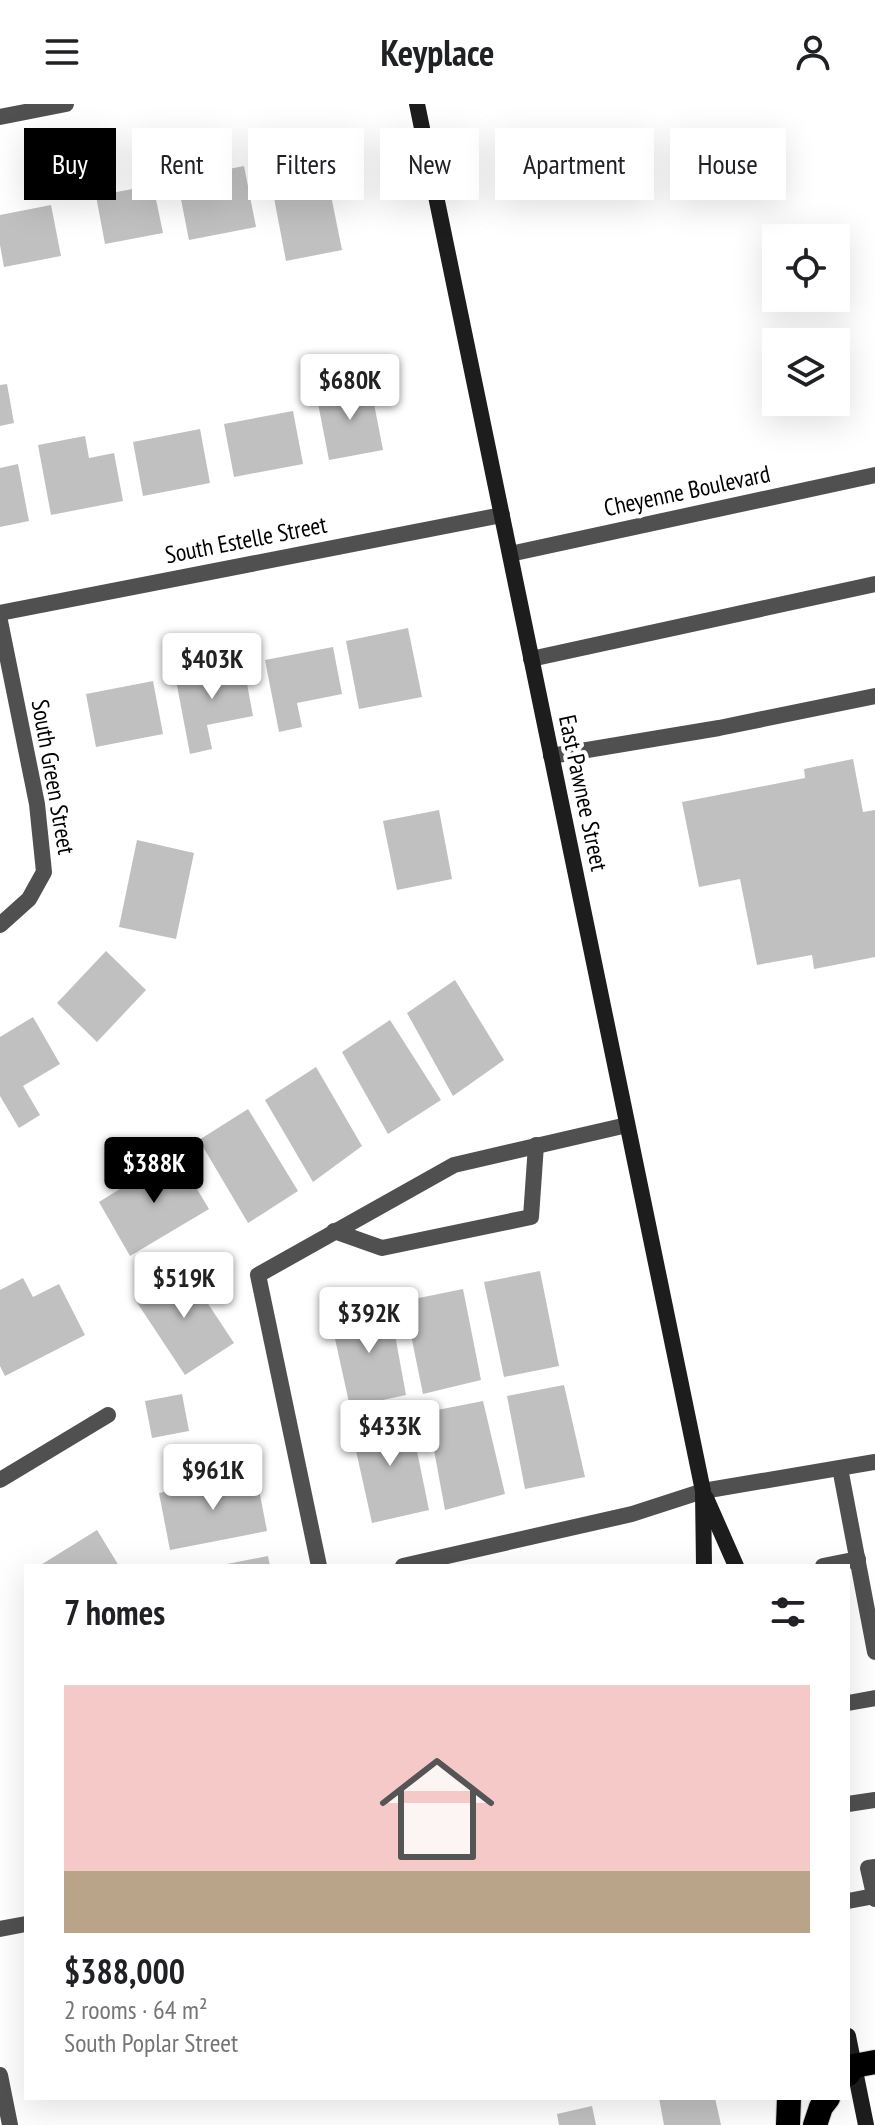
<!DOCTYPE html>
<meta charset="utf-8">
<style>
body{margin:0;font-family:"PT Sans Narrow",sans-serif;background:#f6f6f6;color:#202124;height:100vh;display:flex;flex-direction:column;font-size:30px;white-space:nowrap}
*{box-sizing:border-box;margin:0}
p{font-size:26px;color:#757577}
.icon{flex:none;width:44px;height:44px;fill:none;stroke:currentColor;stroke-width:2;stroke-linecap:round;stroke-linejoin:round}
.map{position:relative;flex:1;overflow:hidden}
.details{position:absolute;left:24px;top:1460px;width:826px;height:536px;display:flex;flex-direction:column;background:#fff;border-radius:0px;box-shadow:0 8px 32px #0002}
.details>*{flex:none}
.guide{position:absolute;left:24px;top:24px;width:828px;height:72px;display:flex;gap:16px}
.fabs{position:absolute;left:762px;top:120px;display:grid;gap:16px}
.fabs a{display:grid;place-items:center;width:88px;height:88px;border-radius:0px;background:#fff;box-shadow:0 8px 32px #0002;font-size:40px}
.price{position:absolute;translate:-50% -68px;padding:0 18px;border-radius:8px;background:#fff;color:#222;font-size:26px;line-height:52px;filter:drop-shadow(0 2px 4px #0008)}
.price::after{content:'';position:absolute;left:50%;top:48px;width:24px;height:18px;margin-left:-12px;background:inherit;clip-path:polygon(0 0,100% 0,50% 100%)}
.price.active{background:#000;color:#fff}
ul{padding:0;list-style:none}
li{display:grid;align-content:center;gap:16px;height:424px;padding:0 40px}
li span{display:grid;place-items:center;height:248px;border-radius:0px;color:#555}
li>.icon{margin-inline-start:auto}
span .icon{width:144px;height:144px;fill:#fffc;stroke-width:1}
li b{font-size:34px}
h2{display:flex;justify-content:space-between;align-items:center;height:96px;padding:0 40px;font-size:34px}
.tag{padding:0 28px;border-radius:0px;background:#fff;box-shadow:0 8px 32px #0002;font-size:28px;line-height:72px}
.tag.active{background:#000;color:#fff}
header{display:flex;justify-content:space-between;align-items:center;height:104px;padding:0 40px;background:#fff;font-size:36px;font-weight:700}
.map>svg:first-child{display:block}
</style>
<header><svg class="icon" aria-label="menu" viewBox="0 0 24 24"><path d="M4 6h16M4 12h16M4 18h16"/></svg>Keyplace<svg class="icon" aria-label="person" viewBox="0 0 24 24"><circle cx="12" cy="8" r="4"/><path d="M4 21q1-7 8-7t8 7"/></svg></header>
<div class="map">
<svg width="875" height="2021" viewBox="0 0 875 2021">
<rect width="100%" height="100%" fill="#fff"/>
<g fill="#c0c0c0">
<path d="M322 47 342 146 286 157 267 57Z"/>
<path d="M244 62 256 123 189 136 177 75Z"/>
<path d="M153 81 163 129 105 140 96 92Z"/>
<path d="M51 101 61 152 4 163 0 141V111Z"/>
<path d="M370 279 383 346 329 356 316 289Z"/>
<path d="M7 280 14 319 0 322V281Z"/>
<path d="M293 307 303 360 234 373 224 320Z"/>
<path d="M200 325 210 379 143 392 133 338Z"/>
<path d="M85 332 89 354 114 349 123 397 51 411 38 341Z"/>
<path d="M18 360 29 417 0 423V364Z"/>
<path d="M408 524 422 593 359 605 346 537Z"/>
<path d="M333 543 342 590 297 599 302 623 279 628 265 556Z"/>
<path d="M243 558 253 612 207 621 212 645 190 650 175 571Z"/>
<path d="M153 577 163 630 96 643 86 590Z"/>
<path d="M853 655 863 708 875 706V853L814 865 812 851 757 861 740 775 699 783 682 698 805 674 804 665Z"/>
<path d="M439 706 452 775 397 786 383 717Z"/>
<path d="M137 736 194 749 176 835 119 823Z"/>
<path d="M106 847 146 886 97 938 57 899Z"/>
<path d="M455 876 504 956 453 992 407 909Z"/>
<path d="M33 913 60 960 23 982 40 1011 19 1024 0 992V933Z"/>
<path d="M390 916 441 996 388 1030 342 948Z"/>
<path d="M316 963 362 1042 313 1078 265 996Z"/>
<path d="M248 1005 298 1087 248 1119 199 1036Z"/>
<path d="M176 1050 209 1105 130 1152 99 1098Z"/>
<path d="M183 1162 234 1239 185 1271 134 1194Z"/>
<path d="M540 1167 559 1262 504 1273 484 1178Z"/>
<path d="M23 1174 33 1193 59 1180 85 1231 5 1272 0 1262V1186Z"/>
<path d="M463 1185 481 1276 423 1290 404 1197Z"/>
<path d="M389 1198 406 1291 350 1303 330 1212Z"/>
<path d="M564 1281 585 1373 525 1385 507 1292Z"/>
<path d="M182 1290 189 1327 152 1334 145 1297Z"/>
<path d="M483 1297 505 1390 445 1406 427 1308Z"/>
<path d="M409 1308 429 1406 372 1419 351 1324Z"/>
<path d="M256 1370 267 1427 170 1446 159 1389Z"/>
<path d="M97 1426 119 1462H39Z"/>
<path d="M268 1452 270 1462H222V1461Z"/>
<path d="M659 1994H715L721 2021H664Z"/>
<path d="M592 2002 596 2021H559L557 2010Z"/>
</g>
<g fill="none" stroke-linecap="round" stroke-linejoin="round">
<defs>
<g id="highway">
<path d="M848 1970 854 1962 875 1958"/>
<path d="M788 2021 789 1994"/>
<path d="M815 2021 821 2003 828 1994"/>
</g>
</defs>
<use href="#highway" stroke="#dbdbdb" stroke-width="26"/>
<g stroke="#505050" stroke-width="16">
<path d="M531 555 875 480"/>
<path d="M551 652 719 624 875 592"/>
<path d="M334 1127 382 1144 531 1113 536 1041"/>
<path d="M840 1364 875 1548"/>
<path d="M319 1462 258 1171 454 1061 627 1021"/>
<path d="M403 1462 632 1410 703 1387"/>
<path d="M823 1462 858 1455"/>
<path d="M848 1599 875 1594"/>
<path d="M848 1700 875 1696"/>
<path d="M875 1763 868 1764 875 1795"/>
<path d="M848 1797 874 1792"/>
</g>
<g stroke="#505050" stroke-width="16">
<path d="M0 13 66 0"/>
<path d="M510 450 875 371"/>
<path d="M0 509 502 411"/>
<path d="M0 517 37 700 44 768 29 795 0 821"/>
<path d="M0 1376 108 1311"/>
<path d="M703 1387 875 1358"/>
<path d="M0 1825 26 1820"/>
<path d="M0 1971 10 2021"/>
</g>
<g stroke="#1d1d1d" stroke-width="16">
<path d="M417 0 703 1387 704 1462"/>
<path d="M706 1394 736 1462"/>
<path d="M848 1932 866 2021"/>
</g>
<use href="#highway" stroke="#000" stroke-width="24"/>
</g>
<g text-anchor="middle" stroke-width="8" stroke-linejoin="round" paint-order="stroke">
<g font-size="24" fill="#000" stroke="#fff">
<text transform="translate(687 387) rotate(-12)" y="8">Cheyenne Boulevard</text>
<text transform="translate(246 436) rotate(-11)" y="8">South Estelle Street</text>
<text transform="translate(53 673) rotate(80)" y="8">South Green Street</text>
<text transform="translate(583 689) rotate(78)" y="8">East Pawnee Street</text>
</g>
</g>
</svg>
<div class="fabs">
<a><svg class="icon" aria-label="locate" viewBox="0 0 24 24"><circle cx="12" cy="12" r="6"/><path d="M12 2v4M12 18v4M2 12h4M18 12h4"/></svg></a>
<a><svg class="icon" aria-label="layers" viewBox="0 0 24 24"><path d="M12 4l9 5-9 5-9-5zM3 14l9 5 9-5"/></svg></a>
</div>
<b class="price" style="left:350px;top:318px">$680K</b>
<b class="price" style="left:212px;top:597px">$403K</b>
<b class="price active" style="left:154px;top:1101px">$388K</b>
<b class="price" style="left:184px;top:1216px">$519K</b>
<b class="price" style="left:369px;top:1251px">$392K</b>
<b class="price" style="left:390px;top:1364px">$433K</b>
<b class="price" style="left:213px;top:1408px">$961K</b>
<div class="guide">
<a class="tag active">Buy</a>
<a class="tag">Rent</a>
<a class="tag">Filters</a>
<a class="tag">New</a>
<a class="tag">Apartment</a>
<a class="tag">House</a>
</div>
<section class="details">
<h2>7 homes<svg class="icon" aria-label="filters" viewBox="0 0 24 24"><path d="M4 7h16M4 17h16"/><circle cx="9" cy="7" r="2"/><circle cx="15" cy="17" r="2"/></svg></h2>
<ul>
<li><span style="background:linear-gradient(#f6c9c9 75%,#b9a48a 0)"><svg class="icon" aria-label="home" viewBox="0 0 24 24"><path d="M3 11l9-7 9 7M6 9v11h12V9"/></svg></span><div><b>$388,000</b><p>2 rooms · 64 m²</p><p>South Poplar Street</p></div></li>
</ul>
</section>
</div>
